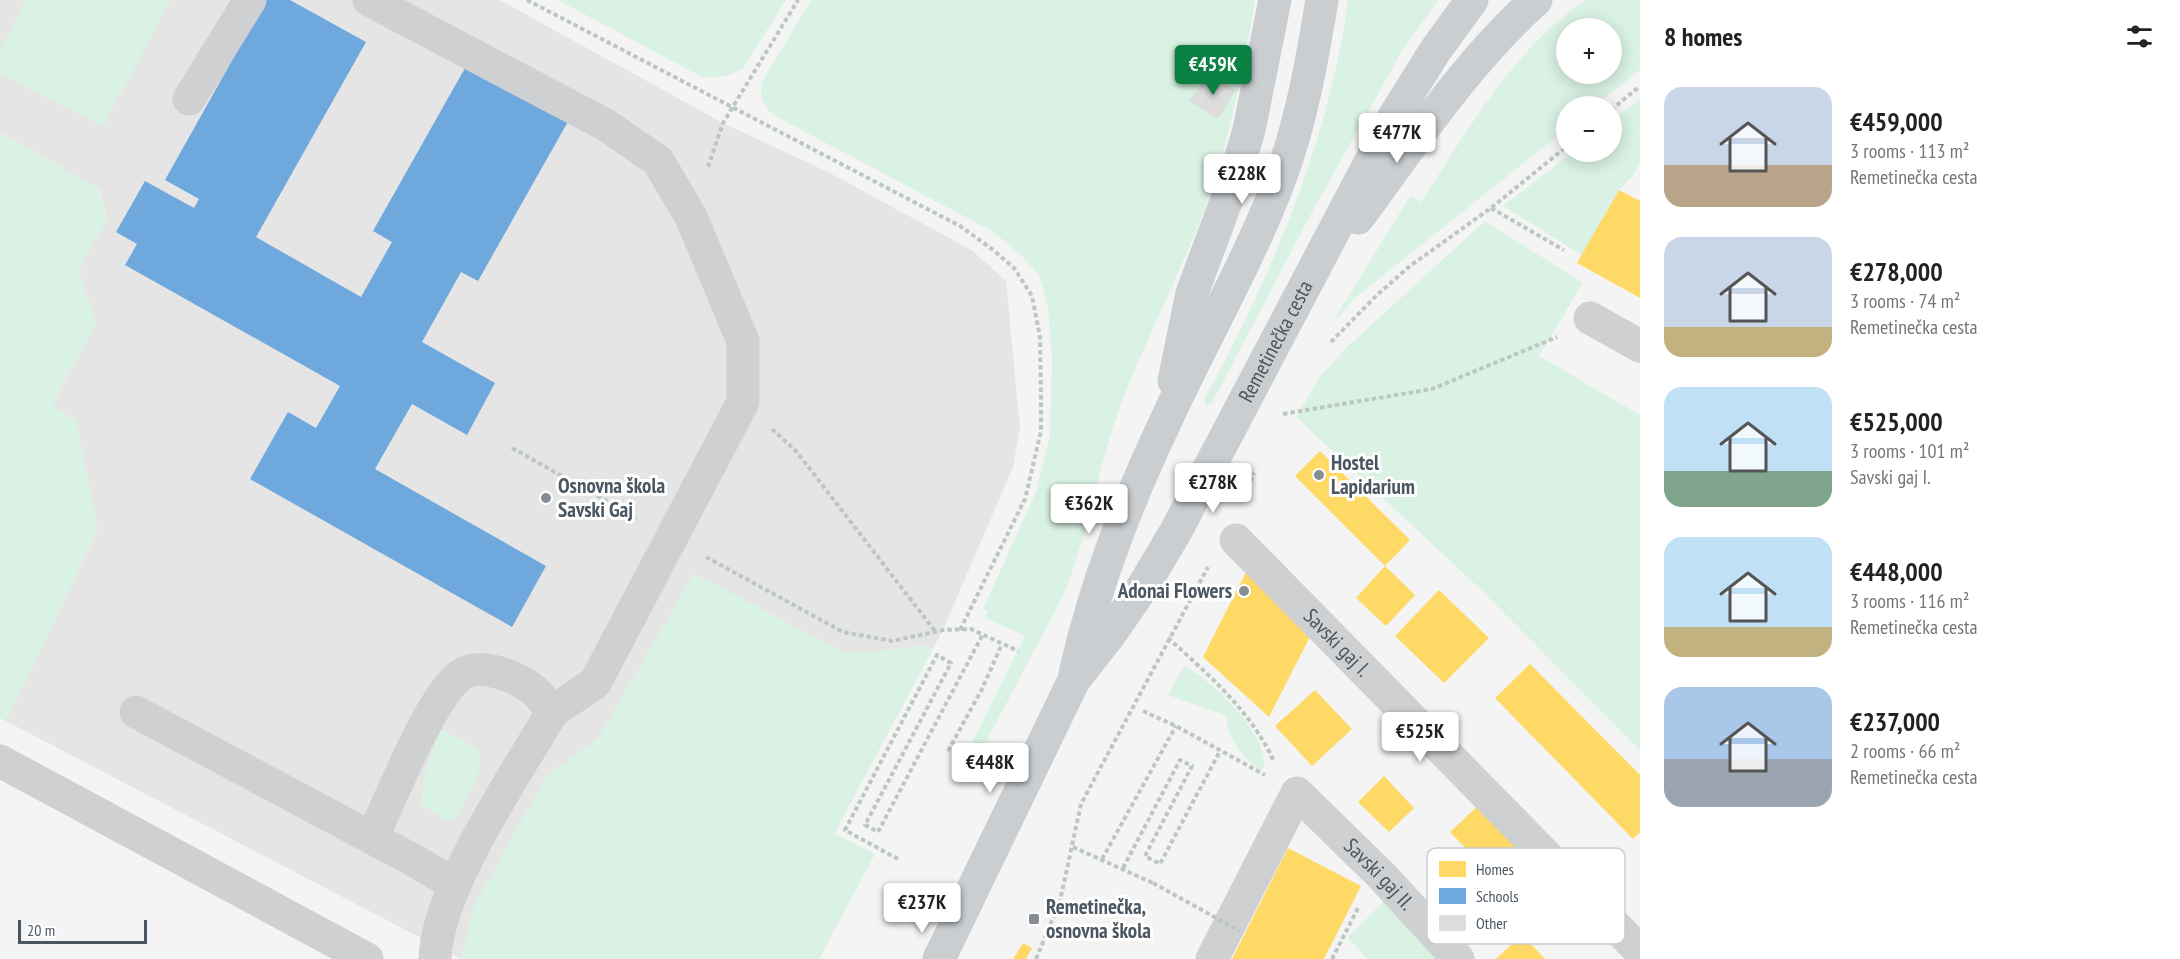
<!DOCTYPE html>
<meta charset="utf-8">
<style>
body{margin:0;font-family:"PT Sans Narrow",sans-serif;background:#f6f6f6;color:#222;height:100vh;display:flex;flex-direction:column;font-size:22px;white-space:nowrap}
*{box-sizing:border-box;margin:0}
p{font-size:20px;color:#767676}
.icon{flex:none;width:33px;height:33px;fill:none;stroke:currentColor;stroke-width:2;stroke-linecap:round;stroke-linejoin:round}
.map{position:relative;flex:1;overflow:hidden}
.side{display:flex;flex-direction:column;background:#fff;width:540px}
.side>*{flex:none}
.tools{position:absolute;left:1556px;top:18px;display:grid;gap:12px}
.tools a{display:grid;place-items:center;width:66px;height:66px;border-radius:50%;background:#fff;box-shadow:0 3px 15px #0003;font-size:30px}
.scale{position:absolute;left:18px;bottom:15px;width:129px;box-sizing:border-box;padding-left:6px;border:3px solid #4a5661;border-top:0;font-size:16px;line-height:21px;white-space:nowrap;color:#4a5661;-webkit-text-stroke:4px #fff;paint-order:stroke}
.price{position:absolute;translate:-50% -51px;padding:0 14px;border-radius:6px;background:#fff;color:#222;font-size:20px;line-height:39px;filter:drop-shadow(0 2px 3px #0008)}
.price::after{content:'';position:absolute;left:50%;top:36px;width:18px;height:14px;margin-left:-9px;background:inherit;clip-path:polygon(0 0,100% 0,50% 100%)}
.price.active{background:#0b8043;color:#fff}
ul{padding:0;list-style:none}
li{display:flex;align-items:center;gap:18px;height:150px;padding:0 24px}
li span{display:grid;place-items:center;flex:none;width:168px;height:120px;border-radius:18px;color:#555}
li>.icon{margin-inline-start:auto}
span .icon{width:72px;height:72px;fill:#fffc;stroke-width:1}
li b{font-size:26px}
h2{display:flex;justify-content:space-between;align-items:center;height:72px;padding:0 24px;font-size:26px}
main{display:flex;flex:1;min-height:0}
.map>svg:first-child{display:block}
</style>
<main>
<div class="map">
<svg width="1640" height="959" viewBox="0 0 1640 959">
<rect width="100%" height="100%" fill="#f4f4f4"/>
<path fill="#e6e5e6" d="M0 0H500L723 123 828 172 973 251 1006 281 1020 428 1013 467 943 630 835 832 763 959H461L6 721 98 529 52 405 96 323 78 270 107 219 100 190 0 132Z"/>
<g fill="#d9f2e3" fill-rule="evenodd">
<path d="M26 0H170L103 127 0 73V49Z"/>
<path d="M558 0H786L743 68C729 77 716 79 700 76Z"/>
<path d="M811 0H1255C1243 74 1228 146 1202 216 1177 280 1145 341 1121 404 1098 467 1088 534 1063 596L967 778 957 773 1025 636 985 618 988 611 983 609 1036 492 1050 435 1052 358 1048 307 1039 275 1021 255 992 231 777 117C763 107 759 99 762 82Z"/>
<path d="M1348 0H1438L1402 51 1312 212 1212 403 1206 405 1204 400C1272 274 1329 142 1348 0Z"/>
<path d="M1585 0H1640V70L1594 106H1566V129L1355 298 1331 325 1410 196 1421 202C1468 130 1513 50 1585 0ZM1566 28H1611V74H1566Z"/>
<path d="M1640 99V163L1632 177 1619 190 1582 255 1503 206 1573 152H1611V122Z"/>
<path d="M0 132 100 190 107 220 78 270 96 323 52 405 76 421 98 529 6 721 0 718Z"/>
<path d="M1485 221 1583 283 1539 356 1640 415V750L1477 586 1296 417 1320 377 1346 348Z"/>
<path d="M694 574 843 651C874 657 903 643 934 647L835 832V834L875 854 819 959H461L474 906 542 784C556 762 585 754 601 733Z"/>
<path d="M1184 666C1210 678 1276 740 1262 771 1245 762 1225 736 1227 716L1168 695Z"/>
<path d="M440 729C451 735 465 739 474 747 494 764 461 805 452 823L421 805 424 777Z"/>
<path d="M1384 901 1440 959H1368L1348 938Z"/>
</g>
<g fill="#ffd966">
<path d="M1619 190 1640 201V298L1577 263Z"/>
<path d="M1320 451 1410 540 1385 566 1415 595 1386 626 1356 598 1385 566 1295 476Z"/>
<path d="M1249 566 1313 631 1269 717 1203 657Z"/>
<path d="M1439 590 1489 638 1444 683 1395 636Z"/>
<path d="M1530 664 1640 775V832L1633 839 1495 698Z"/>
<path d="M1315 690 1352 729 1312 766 1275 726Z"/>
<path d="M1384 776 1414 808 1389 832 1358 802Z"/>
<path d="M1484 800 1541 860 1508 892 1450 832Z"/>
<path d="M1288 848 1361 886 1324 959H1232Z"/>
<path d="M1522 934 1545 959H1496Z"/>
<path d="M1023 943 1032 948 1026 959H1013Z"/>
</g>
<path fill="#6fa8dc" d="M266 0H290L366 42 256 237 361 297 392 242 373 231 469 61 570 118 478 281 461 272 422 342 495 383 467 435 412 404 375 469 546 566 512 627 250 479 288 412 316 428 340 386 125 265 137 244 116 232 145 181 194 208 199 199 165 180Z"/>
<path fill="#ddddde" d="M1208 73 1236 90 1218 119 1189 101Z"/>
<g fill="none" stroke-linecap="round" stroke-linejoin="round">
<g stroke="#bcc7c4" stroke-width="4" stroke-dasharray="4.5 3" stroke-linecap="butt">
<path d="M527 0 960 226 992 249 1014 268 1032 296 1040 337 1041 398V431L1025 499 960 630"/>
<path d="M1611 110 1640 86"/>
<path d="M708 167 723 123 798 0"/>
<path d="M1491 208 1564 250"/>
<path d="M1331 342 1377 295 1410 266 1491 208 1566 147"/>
<path d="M1283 414 1432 389 1557 337"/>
<path d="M772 429 796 451 935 631"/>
<path d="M512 448 637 518"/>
<path d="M1241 502 1254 473"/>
<path d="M706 557 843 632 892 641 943 630 971 629 1018 651"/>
<path d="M1168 638C1207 673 1253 713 1274 762"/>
<path d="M1143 711 1176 726 1265 775"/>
<path d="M948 751 982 689 1002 644"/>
<path d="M1073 847 1153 883"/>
<path d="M898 859 845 830 937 655 951 663 865 825 878 832 983 634"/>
<path d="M1102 859 1176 726"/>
<path d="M1123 868 1180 760 1192 766 1145 856 1160 864 1220 751"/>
<path d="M1036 959 1060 901 1081 804 1208 567"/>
<path d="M1332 959 1358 908"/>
</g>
<g stroke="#ced0d2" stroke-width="33">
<path d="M369 0 606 125 658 161 691 217 743 341V402L595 683 552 712"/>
<path d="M189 99 250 0"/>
<path d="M1590 318 1640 346"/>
<path id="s1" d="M1236 540 1640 951"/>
<path d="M136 712 415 861 455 885"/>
<path d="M0 761 367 959"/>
<path d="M372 838C391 799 428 703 458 677 479 659 521 678 538 694 543 700 548 706 552 712 516 775 437 888 435 959"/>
<path id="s2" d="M1212 959 1297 793 1382 876 1458 959"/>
</g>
<g stroke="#caced1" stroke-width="33">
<path d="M1358 218C1414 142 1466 63 1536 0"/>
<path d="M1174 381 1192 293 1233 183 1249 130 1275 0"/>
<path d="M1075 674C1095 583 1129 498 1169 414 1206 334 1250 259 1281 176 1302 119 1312 60 1322 0"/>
<path id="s3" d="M939 959 1074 680 1111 633 1144 585 1176 531 1395 115 1435 51 1472 0"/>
</g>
<path stroke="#bcc7c4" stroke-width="4" stroke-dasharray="4.5 3" stroke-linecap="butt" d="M1153 883 1240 931"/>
</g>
<g fill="#868d94" stroke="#fff" stroke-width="2">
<circle cx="1319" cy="475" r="6"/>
<circle cx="546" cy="498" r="6"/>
<circle cx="1244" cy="591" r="6"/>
<rect x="1028" y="913" width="12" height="12" rx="3"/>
</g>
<g text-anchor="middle" stroke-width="6" stroke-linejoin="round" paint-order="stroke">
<g font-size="21" fill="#4a5661" stroke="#fff">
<text dy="7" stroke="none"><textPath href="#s3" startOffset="705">Remetinečka cesta</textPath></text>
<text dy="7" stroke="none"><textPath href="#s1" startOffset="144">Savski gaj I.</textPath></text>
<text dy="7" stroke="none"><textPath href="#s2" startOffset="302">Savski gaj II.</textPath></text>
</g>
<g font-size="21" font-weight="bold" fill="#4a5661" stroke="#fff" text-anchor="start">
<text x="1331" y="470">Hostel<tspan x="1331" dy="24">Lapidarium</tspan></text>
<text x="558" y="493">Osnovna škola<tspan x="558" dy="24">Savski Gaj</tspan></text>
<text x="1232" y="598" text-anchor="end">Adonai Flowers</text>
<text x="1046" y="914">Remetinečka,<tspan x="1046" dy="24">osnovna škola</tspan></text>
</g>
</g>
<rect x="1427" y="848" width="198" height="96" rx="9" fill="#fff" stroke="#c9ccd0" stroke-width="1.5"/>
<rect x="1439" y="861" width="27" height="16" fill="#ffd966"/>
<rect x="1439" y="888" width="27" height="16" fill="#6fa8dc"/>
<rect x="1439" y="915" width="27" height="16" fill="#ddddde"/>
<g font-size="16" fill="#4a5661">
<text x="1476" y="875">Homes</text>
<text x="1476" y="902">Schools</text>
<text x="1476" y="929">Other</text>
</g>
</svg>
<div class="tools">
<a>+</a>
<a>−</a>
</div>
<div class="scale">20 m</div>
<b class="price active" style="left:1213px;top:96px">€459K</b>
<b class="price" style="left:1397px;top:164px">€477K</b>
<b class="price" style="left:1242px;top:205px">€228K</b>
<b class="price" style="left:1213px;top:514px">€278K</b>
<b class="price" style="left:1089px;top:535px">€362K</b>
<b class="price" style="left:1420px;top:763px">€525K</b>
<b class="price" style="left:990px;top:794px">€448K</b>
<b class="price" style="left:922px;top:934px">€237K</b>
</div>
<section class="side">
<h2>8 homes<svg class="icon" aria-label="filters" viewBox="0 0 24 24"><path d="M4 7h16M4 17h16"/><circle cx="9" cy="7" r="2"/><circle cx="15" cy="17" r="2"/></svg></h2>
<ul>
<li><span style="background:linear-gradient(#c9d6e8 65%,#b9a48a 0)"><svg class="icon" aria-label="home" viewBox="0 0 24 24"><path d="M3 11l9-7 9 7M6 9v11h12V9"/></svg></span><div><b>€459,000</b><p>3 rooms · 113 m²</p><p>Remetinečka cesta</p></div></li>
<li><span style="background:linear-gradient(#c9d6e8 75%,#c2b280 0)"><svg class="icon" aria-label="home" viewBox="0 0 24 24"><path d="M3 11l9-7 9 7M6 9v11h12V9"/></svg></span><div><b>€278,000</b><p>3 rooms · 74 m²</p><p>Remetinečka cesta</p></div></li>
<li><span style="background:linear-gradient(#bfe0f5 70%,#7fa58c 0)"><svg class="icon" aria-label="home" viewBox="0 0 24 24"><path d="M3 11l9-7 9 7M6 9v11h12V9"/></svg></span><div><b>€525,000</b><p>3 rooms · 101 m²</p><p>Savski gaj I.</p></div></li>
<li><span style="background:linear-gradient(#bfe0f5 75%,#c2b280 0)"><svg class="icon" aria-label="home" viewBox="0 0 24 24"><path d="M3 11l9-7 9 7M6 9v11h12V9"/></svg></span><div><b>€448,000</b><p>3 rooms · 116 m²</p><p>Remetinečka cesta</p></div></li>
<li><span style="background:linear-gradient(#a9c7e8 60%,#9aa5b1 0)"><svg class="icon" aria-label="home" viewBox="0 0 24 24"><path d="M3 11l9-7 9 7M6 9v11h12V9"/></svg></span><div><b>€237,000</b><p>2 rooms · 66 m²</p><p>Remetinečka cesta</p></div></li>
</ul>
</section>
</main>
